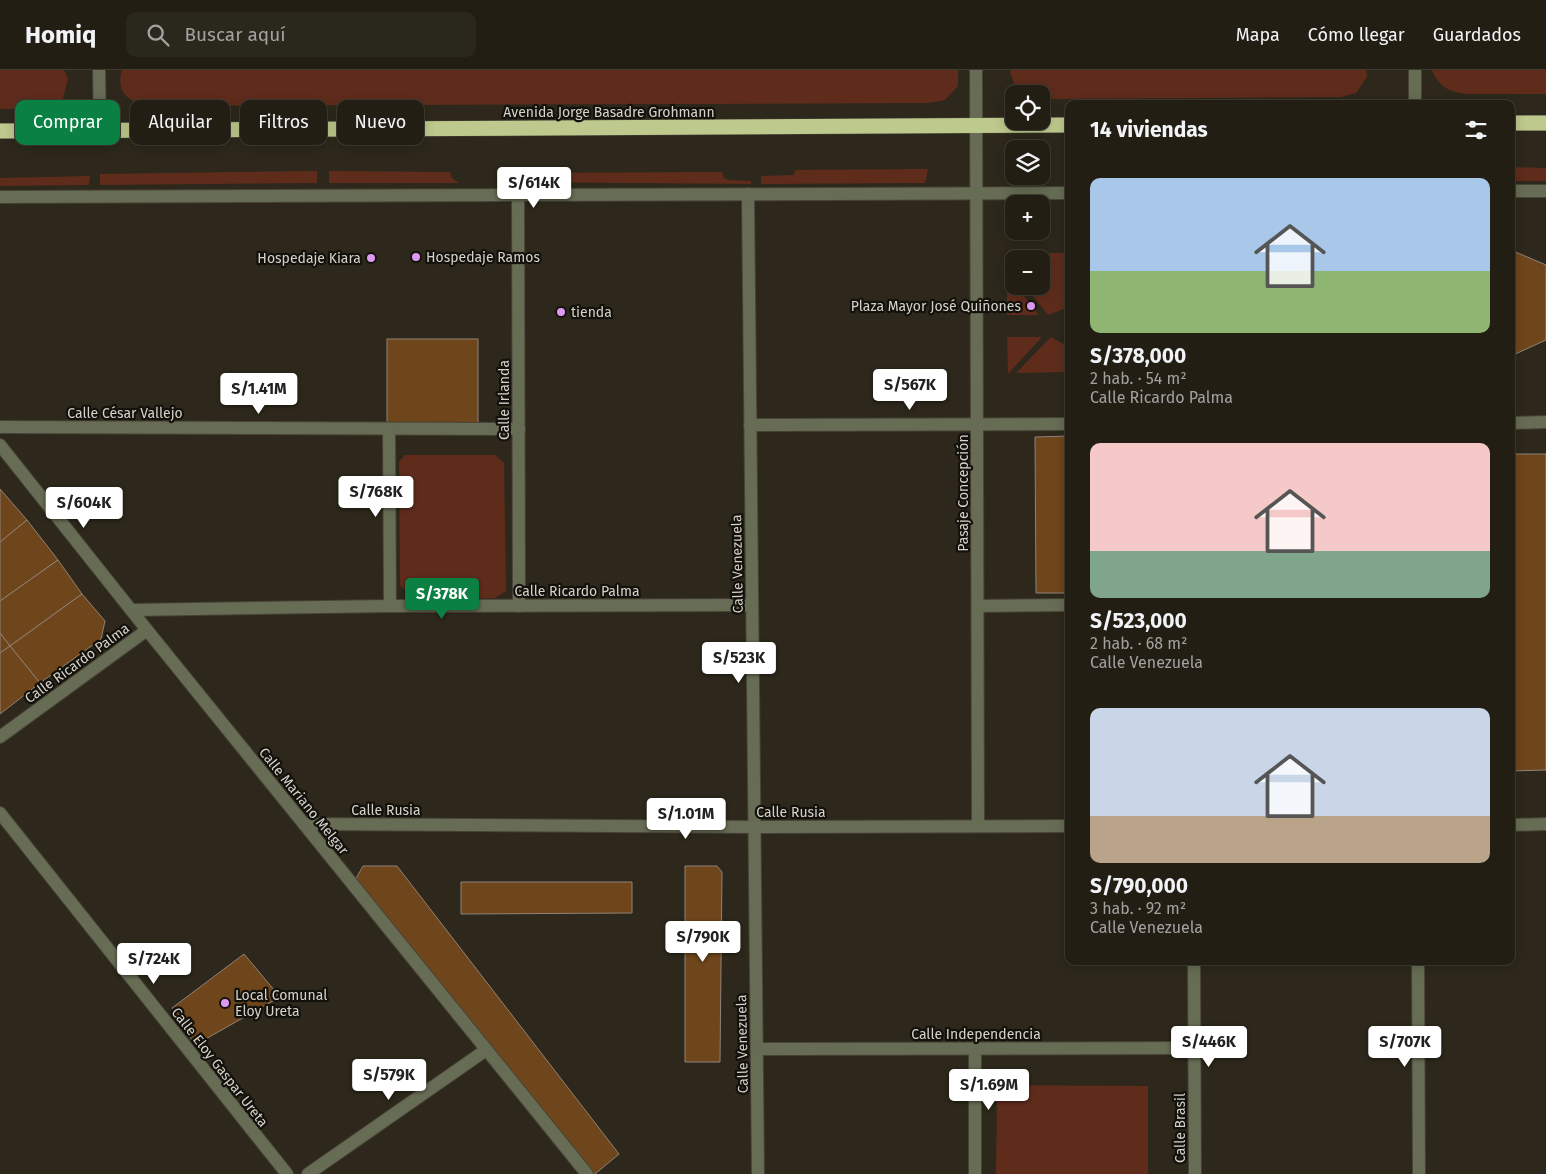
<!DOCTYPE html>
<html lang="es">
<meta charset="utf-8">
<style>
body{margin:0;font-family:"Fira Sans",sans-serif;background:#2a271d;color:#f1f3f6;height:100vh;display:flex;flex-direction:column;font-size:19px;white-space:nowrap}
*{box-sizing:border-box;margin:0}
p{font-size:16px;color:#a2a2a0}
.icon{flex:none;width:28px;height:28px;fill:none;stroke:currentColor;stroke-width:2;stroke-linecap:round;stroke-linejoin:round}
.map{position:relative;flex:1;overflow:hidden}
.drawer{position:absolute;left:1065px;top:30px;width:450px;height:865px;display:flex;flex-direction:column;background:#221e14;border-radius:10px;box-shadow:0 2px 12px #0003,0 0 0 1px #3f3c34}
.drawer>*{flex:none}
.hud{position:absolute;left:15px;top:30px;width:475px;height:45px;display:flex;gap:10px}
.tools{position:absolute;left:1005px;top:15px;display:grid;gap:10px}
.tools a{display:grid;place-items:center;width:45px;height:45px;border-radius:10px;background:#221e14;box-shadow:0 2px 12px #0003,0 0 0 1px #3f3c34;font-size:25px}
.price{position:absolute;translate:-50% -42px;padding:0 11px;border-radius:5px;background:#fff;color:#222;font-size:16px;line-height:32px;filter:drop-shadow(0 1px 2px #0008)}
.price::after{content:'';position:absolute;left:50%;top:30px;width:15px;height:11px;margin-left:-8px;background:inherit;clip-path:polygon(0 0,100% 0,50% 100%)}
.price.active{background:#0b8043;color:#fff}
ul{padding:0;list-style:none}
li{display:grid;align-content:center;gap:10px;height:265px;padding:0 25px}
li span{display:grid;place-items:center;height:155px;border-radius:10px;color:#555}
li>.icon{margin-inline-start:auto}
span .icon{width:90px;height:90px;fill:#fffc;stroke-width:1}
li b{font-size:21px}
h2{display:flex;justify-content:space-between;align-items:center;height:60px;padding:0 25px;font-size:21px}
.chip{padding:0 18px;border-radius:10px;background:#221e14;box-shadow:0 2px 12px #0003,0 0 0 1px #3f3c34;font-size:18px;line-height:45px}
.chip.active{background:#0b8043;color:#fff}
header{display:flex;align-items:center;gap:30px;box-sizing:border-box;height:70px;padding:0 25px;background:#221e14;border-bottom:1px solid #3f3c34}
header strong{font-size:24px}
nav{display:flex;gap:28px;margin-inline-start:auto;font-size:18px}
.search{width:350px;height:45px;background:#2a271d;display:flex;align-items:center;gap:12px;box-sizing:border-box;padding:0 18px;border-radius:10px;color:#a2a2a0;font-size:19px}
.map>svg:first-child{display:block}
</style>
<header>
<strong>Homiq</strong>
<div class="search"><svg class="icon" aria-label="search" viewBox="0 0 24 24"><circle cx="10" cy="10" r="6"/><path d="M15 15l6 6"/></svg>Buscar aquí</div>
<nav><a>Mapa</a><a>Cómo llegar</a><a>Guardados</a></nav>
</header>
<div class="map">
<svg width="1546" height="1104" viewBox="0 0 1546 1104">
<rect width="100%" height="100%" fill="#2d281b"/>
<g fill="#5f2c1c">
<path d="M0 0H64L68 8 63 29 45 39H0Z"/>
<path d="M122 0H958V16L945 30 928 33 152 36C131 34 115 24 122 0Z"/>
<path d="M1011 0H1366L1367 7 1356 23 1341 27 1051 29H1041V24H1022L1016 18 1010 2Z"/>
<path d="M1432 0H1546V24H1467C1449 22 1439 17 1432 0Z"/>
<path d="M1511 97 1546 98V111H1511Z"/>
<path d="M928 99 925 113 761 114V106L794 105 795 100Z"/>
<path d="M317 101V113L100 115V104Z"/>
<path d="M329 101 450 102 452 108 459 113H329Z"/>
<path d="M722 102 724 108 728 110 751 111V114L505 112V107L508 103Z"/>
<path d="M90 106 89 115 0 116V108Z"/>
<path d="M1007 183H1069V237L1048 245 1025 216H1041V189H1014V203L1007 194Z"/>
<path d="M1007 205 1014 213V216H1016L1039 245H1007Z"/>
<path d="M1007 267H1042L1008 304Z"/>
<path d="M1051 267 1069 277V302L1016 303Z"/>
<path d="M405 385H495L504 393 506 521 495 528 415 530 400 515 399 392Z"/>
<path d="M997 1015 1148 1016V1104H996Z"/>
</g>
<g fill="#6f461b" stroke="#8f8276">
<path d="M1511 180 1546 195V270L1511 286Z"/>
<rect x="387" y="269" width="91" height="88"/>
<path d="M1069 366V523H1036L1035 367Z"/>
<path d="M1511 384H1546V700L1511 701Z"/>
<path d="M0 419 27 450 0 472Z"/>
<path d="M27 450 58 490 0 531V472Z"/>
<path d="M58 490 82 524 10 576 0 563V531Z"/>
<path d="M82 524 105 551 101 569 40 613 10 576Z"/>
<path d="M0 563 10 576 0 583Z"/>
<path d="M10 576 40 613 0 644V583Z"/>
<path d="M363 796H397L619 1084 595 1104H589L354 812Z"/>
<path d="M685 796H717L722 802 720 992H685Z"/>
<path d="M461 812H632V843L461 844Z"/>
<path d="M244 884 280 927 195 975 172 938Z"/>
</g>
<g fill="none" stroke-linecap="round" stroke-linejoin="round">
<defs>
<g id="minor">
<path d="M99 0 100 61"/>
<path d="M976 0 978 756"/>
<path d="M1415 0V34"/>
<path d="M1511 121H1546"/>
<path d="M748 124 758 1104"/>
<path d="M518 125 519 536"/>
<path d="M0 127 1069 123"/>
<path d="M1511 353 1546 352"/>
<path d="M750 355 1069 354"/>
<path d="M0 357 519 359"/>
<path d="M389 359 390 536"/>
<path d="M0 375 147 560 587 1104"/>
<path d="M978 536 1069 535"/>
<path d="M131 540 390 536 752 535"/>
<path d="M0 667 147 560"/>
<path d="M0 743 287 1104"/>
<path d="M304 754 755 757 1069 756"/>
<path d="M1511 755 1546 754"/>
<path d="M1194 891 1195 1104"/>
<path d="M1418 891 1419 1104"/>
<path d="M975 978V1104"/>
<path d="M757 979 1195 978"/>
<path d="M308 1104 486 980"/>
</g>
<g id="highway">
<path d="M1511 53H1546"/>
<path d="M0 61 1069 55"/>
</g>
</defs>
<use href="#minor" stroke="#484337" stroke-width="14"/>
<use href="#highway" stroke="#484337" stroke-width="16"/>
<use href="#minor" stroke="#676c54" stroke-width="12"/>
<use href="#highway" stroke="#bec98d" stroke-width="15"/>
</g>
<g fill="#de98f2" stroke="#13110b" stroke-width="2">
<circle cx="416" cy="187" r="5"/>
<circle cx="371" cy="188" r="5"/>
<circle cx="1031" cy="236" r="5"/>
<circle cx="561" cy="242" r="5"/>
<circle cx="225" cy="933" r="5"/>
</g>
<g text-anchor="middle" stroke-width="4.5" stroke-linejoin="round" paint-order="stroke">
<g font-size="14" fill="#d5d2ca" stroke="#13110b">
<text x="609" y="47">Avenida Jorge Basadre Grohmann</text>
<text transform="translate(504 330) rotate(-90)" y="5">Calle Irlanda</text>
<text x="125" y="348">Calle César Vallejo</text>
<text transform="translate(963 423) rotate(-90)" y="5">Pasaje Concepción</text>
<text transform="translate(737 494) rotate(-91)" y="5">Calle Venezuela</text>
<text x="577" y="526">Calle Ricardo Palma</text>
<text transform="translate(77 593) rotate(-36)" y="5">Calle Ricardo Palma</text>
<text transform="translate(304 731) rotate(51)" y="5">Calle Mariano Melgar</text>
<text x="386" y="745">Calle Rusia</text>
<text x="791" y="747">Calle Rusia</text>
<text x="976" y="969">Calle Independencia</text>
<text transform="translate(742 974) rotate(-91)" y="5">Calle Venezuela</text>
<text transform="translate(220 997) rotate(52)" y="5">Calle Eloy Gaspar Ureta</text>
<text transform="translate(1180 1058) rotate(-90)" y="5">Calle Brasil</text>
</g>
<g font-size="14" fill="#d5d2ca" stroke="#13110b" text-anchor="start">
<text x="426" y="192">Hospedaje Ramos</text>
<text x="361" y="193" text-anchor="end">Hospedaje Kiara</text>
<text x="1021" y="241" text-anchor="end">Plaza Mayor José Quiñones</text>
<text x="571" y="247">tienda</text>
<text x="235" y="930">Local Comunal<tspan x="235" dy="16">Eloy Ureta</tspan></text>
</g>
</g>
</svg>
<div class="tools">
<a><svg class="icon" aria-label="locate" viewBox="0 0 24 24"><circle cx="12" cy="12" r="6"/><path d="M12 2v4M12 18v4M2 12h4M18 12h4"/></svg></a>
<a><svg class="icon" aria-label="layers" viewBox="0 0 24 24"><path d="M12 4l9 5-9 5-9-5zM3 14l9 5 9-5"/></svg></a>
<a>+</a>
<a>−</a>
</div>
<b class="price" style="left:534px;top:139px">S/614K</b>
<b class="price" style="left:910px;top:341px">S/567K</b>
<b class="price" style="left:259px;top:345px">S/1.41M</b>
<b class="price" style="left:376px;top:448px">S/768K</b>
<b class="price" style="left:84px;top:459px">S/604K</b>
<b class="price active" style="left:442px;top:550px">S/378K</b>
<b class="price" style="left:739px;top:614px">S/523K</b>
<b class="price" style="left:686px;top:770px">S/1.01M</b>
<b class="price" style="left:703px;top:893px">S/790K</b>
<b class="price" style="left:154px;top:915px">S/724K</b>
<b class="price" style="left:1209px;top:998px">S/446K</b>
<b class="price" style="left:1405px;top:998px">S/707K</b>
<b class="price" style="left:389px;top:1031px">S/579K</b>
<b class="price" style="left:989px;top:1041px">S/1.69M</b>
<div class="hud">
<a class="chip active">Comprar</a>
<a class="chip">Alquilar</a>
<a class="chip">Filtros</a>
<a class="chip">Nuevo</a>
</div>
<section class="drawer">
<h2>14 viviendas<svg class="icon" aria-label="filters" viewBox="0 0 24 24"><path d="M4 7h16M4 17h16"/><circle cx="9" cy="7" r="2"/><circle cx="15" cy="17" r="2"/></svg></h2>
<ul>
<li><span style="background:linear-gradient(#a9c7e8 60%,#8fb573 0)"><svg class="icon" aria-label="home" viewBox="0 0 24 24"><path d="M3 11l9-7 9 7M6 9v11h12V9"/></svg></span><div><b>S/378,000</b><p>2 hab. · 54 m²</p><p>Calle Ricardo Palma</p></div></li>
<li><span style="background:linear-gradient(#f6c9c9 70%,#7fa58c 0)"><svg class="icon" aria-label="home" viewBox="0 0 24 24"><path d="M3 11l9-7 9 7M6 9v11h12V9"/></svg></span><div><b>S/523,000</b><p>2 hab. · 68 m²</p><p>Calle Venezuela</p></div></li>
<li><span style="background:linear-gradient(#c9d6e8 70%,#b9a48a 0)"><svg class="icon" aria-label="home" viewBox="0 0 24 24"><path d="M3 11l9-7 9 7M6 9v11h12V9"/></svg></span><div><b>S/790,000</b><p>3 hab. · 92 m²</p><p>Calle Venezuela</p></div></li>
</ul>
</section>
</div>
